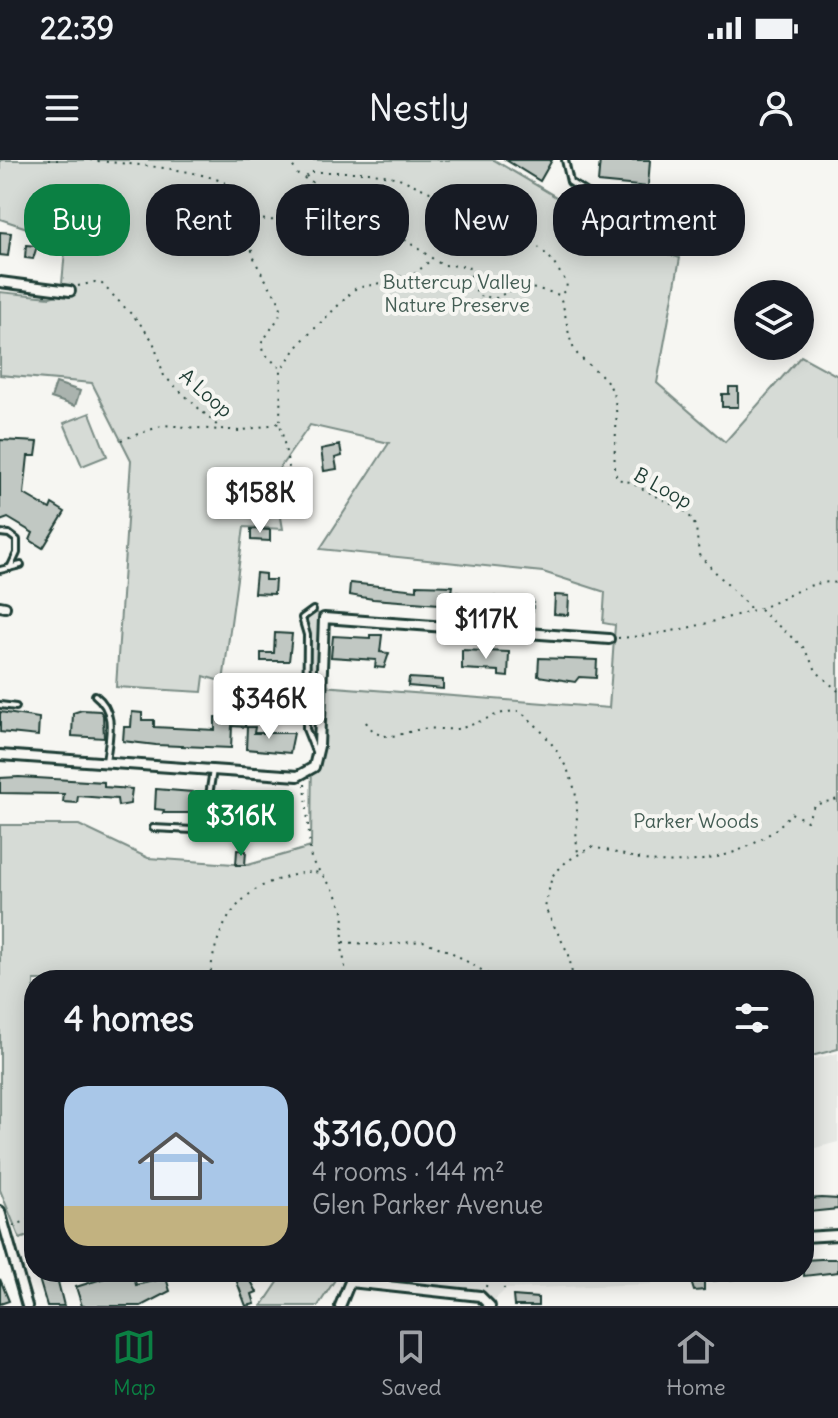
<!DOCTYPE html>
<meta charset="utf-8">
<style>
body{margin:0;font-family:Delius,sans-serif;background:#20242c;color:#f1f3f6;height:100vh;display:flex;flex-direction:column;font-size:30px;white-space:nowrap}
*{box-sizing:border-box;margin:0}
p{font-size:26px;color:#9ea1a6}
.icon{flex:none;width:44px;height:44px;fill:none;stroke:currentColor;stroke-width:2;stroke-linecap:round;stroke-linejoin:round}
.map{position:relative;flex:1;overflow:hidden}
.side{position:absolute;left:24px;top:810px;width:790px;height:312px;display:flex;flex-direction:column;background:#171b24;border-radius:32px;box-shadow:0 4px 20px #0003}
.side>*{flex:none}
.top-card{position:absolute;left:24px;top:24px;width:790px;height:72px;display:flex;gap:16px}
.fabs{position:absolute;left:734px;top:120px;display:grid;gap:16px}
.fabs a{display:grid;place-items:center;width:80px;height:80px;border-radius:50%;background:#171b24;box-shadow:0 4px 20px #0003;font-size:40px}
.price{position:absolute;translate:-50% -68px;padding:0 18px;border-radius:8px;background:#fff;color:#222;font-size:26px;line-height:52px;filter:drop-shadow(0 2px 4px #0008)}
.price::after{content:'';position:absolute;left:50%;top:48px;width:24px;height:18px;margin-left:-12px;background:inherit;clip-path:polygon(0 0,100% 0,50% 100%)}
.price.selected{background:#0b8043;color:#fff}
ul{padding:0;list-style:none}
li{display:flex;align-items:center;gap:24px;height:200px;padding:0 40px}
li+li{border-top:2px solid #363941}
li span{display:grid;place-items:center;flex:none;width:224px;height:160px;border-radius:24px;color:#555}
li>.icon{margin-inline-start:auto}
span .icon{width:96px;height:96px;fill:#fffc;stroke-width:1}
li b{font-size:34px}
h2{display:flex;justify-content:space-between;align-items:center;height:96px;padding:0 40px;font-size:34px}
.tag{padding:0 28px;border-radius:32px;background:#171b24;box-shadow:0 4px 20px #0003;font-size:28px;line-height:72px}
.tag.selected{background:#0b8043;color:#fff}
.status{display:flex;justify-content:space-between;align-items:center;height:56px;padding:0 40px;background:#171b24;direction:ltr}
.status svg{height:22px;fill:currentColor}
header{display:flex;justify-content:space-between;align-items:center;height:104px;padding:0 40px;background:#171b24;font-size:36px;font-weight:600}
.tab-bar{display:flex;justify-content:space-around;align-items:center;height:112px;border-top:2px solid #363941;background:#171b24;font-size:22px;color:#9ea1a6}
.tab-bar a{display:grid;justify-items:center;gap:4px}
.tab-bar .selected{color:#0b8043}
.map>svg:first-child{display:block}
</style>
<div class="status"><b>22:39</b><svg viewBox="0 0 49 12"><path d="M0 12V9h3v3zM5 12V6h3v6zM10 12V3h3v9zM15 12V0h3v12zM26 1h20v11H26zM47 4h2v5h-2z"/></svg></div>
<header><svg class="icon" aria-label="menu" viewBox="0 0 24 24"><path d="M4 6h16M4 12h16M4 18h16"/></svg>Nestly<svg class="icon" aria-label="person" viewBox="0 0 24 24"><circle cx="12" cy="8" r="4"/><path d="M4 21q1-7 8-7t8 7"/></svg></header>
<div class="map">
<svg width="838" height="1146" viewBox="0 0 838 1146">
<rect width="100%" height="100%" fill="#f6f6f2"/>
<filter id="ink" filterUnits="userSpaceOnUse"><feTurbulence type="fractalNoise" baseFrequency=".0125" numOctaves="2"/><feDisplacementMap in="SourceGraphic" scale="16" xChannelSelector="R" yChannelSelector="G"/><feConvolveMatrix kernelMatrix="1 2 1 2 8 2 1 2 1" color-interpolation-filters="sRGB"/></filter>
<g filter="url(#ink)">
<g fill="#e6e8e4">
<path d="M838 893V982L804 991V902Z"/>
<path d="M354 1112H651V1124L506 1129 489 1145 486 1140 350 1122Z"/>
</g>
<g fill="#d6dbd6" stroke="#7a8c85" stroke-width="2">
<path d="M0 0H494L632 82 680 98 657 223 725 282 801 196 838 216V889L804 898V820H34V1074L20 1079 0 1030V665H79L148 698 248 705 311 687 312 588 306 569 307 475 302 458 313 450 324 458 322 526 609 548 615 465 603 463 605 432 543 412 320 389 389 283 310 265 274 316 283 369 244 367 223 522 204 516 202 532 116 527 131 300 92 223 0 215V132L50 137 61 134 65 91 24 67 0 59Z"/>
<path d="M90 253 107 296 82 306 64 263Z"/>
<path d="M285 1112H340L318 1146H262Z"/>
</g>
<path fill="#aab3ae" stroke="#72847d" stroke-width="2" d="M56 223 80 231 75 246 51 238Z"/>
<g fill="#c1c8c3" stroke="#1f3d34" stroke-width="2">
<path d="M506 0H552L540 21Z"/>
<path d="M600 0H650L648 27 598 22Z"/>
<path d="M0 72 11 73 8 96 0 95Z"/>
<path d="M26 85 37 86 33 99 25 98Z"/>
<path d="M729 227H738V247H722V234H729Z"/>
<path d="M0 280 38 282 36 296H28L24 334 50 349 52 344 65 352 43 388 30 380 33 373 8 358 0 361Z"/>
<path d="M340 285 342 296 335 298 337 309 324 311 321 289Z"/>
<path d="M251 369 270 370V381L251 380Z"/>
<path d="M256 413 265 414V420H275L274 434 254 433Z"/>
<path d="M350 423 417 430V425L453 426 452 432 533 441V451L373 439 349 435Z"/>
<path d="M555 435 569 436 568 455 554 454Z"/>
<path d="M275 473 292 474 289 501H261V493H274Z"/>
<path d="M370 475H382L380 492 389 493 384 508 375 507 376 500 331 497 333 476 370 478Z"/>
<path d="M462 490 509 492 508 517 499 516V511L462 509Z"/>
<path d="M539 498 597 500 596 518 579 517 575 522 538 516Z"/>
<path d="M267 517 289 518V531H280V546H269Z"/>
<path d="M409 518 443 520V529L408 526Z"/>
<path d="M82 550 100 551 103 555 104 578 72 576 73 553Z"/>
<path d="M0 552 39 558 38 576 0 572Z"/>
<path d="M132 552 142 553V560H154V567L215 570V557L246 558 245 567 232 566 231 588 156 585 123 581 124 567H131Z"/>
<path d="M247 567H255L254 573H294L290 593 246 589Z"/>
<path d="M19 617 104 622V627L132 629 130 644 118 646 117 639 78 636 77 643 63 642 64 634 0 633V618Z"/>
<path d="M156 629 192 632 191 653H163L164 650 155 649Z"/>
<path d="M232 632 276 636 282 663 257 661V654H244L240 651V640H232Z"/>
<path d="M237 690 246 691 245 705H236Z"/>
<path d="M821 1038 838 1039V1049L809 1052 808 1039Z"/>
<path d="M821 1099H838V1112L804 1116V1100Z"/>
<path d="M37 1112H83V1113L58 1122 64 1146H47Z"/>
<path d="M124 1112H133L136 1125 166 1118 170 1131 141 1146H82L76 1127Z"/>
<path d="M688 1112H749L750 1118 704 1121V1130L694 1131Z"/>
<path d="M247 1114 257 1132 252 1134 255 1144 246 1146 237 1122 238 1117Z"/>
<path d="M0 1119 9 1141 0 1144Z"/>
<path d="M513 1136 538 1138V1146H514Z"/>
</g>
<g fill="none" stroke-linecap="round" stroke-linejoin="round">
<defs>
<g id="lane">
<path d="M565 0 570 22 592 36 637 41"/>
<path d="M0 373 9 374 17 380V393L10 408"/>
<path d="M0 410 21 405"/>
<path d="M313 450 302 458 307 475 306 569 316 594"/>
<path d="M95 535C117 552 109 576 106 602"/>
<path d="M0 545 16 547"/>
<path d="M153 668 193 670 204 667 213 610"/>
</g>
<g id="street">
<path d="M0 122 70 131"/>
<path d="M0 446 5 447"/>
<path d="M0 595 298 616 314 607 319 586 324 458 609 479"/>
<path d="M0 1051 27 1146"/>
<path d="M804 1077 838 1075"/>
<path d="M350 1122 480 1136 490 1146"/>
<path d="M340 1146 354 1112"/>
</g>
</defs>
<use href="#lane" stroke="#1f3d34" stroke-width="10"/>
<use href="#street" stroke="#1f3d34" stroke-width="14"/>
<g stroke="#1f3d34" stroke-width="2" stroke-dasharray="2 6" stroke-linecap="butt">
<path d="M48 0H61"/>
<path d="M90 0C129 5 195 7 230 25 239 30 248 45 252 54 257 65 249 79 252 91 257 111 273 128 281 146L279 157 261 184 263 192 281 209"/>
<path d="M289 0 298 15 336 34 360 73 398 75 442 105 468 106 478 136 498 138C515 123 539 128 559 135 568 153 566 181 578 195 592 210 609 215 614 237 621 264 610 293 617 319L630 322 688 353 696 367 699 395 752 450"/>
<path d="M306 17 311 12H369L399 18 430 32 452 34 476 54 497 56 518 68 550 98 567 123 566 130 561 134"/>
<path d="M255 59 310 63 333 53 336 36"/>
<path d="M78 126 95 122 102 124 138 161 153 181 164 216 221 269 239 271 280 263"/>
<path d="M121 280 164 265 220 270"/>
<path d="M297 347 280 263 281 209 302 181 356 128 377 124 393 116 411 117 432 99"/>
<path d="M760 450 803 487 817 512 838 531"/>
<path d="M618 478C666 475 711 463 757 449 785 441 808 418 838 423"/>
<path d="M366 562C381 586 400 573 421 569 436 567 452 572 465 567 484 561 498 551 519 551 544 568 572 607 576 637 579 656 574 673 578 692"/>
<path d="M305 624 311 700 336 733 344 754 342 787 347 820"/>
<path d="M343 782 379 785 423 781 451 792 498 820"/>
<path d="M210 820C213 772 236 729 284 718 297 714 306 710 320 713"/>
<path d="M515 820H534"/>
<path d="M573 820 569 795 545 748 552 716 567 701 592 687C614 691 636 700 658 702 705 705 761 692 791 653L807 661 814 645 838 639"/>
<path d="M13 1066 34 1058"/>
<path d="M502 1112 504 1129"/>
<path d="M486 1127 489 1112"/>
</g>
<use href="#lane" stroke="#f6f6f2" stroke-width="4"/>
<use href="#street" stroke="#f6f6f2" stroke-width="8"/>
</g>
</g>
<g text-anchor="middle" stroke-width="8" stroke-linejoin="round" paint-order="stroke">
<g font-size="20" fill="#445d54" stroke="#f6f6f2">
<text x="457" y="129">Buttercup Valley<tspan x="457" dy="23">Nature Preserve</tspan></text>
<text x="696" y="668">Parker Woods</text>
</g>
<g font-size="20" fill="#1f3d34" stroke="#f6f6f2">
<text transform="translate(206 233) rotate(41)" y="7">A Loop</text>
<text transform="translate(663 328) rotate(29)" y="7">B Loop</text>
</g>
</g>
</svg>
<div class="fabs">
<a><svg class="icon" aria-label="layers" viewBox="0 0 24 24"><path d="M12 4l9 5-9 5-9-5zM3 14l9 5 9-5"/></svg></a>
</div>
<b class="price" style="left:260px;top:375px">$158K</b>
<b class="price" style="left:486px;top:501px">$117K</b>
<b class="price" style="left:269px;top:581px">$346K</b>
<b class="price selected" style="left:241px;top:698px">$316K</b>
<div class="top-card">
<a class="tag selected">Buy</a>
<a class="tag">Rent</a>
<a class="tag">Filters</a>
<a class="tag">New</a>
<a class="tag">Apartment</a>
</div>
<section class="side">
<h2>4 homes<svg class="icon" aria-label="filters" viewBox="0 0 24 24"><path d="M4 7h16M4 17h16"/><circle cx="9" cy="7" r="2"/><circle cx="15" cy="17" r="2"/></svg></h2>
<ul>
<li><span style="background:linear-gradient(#a9c7e8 75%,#c2b280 0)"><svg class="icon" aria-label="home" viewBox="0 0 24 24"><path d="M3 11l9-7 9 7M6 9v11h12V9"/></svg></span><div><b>$316,000</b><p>4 rooms · 144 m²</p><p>Glen Parker Avenue</p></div></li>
</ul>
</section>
</div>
<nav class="tab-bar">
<a class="selected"><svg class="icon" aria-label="map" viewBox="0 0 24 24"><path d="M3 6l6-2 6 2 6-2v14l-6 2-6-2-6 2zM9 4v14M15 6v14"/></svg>Map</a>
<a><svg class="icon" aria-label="saved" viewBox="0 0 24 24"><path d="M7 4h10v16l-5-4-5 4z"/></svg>Saved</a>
<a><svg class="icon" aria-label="home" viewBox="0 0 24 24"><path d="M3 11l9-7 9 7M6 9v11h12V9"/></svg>Home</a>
</nav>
